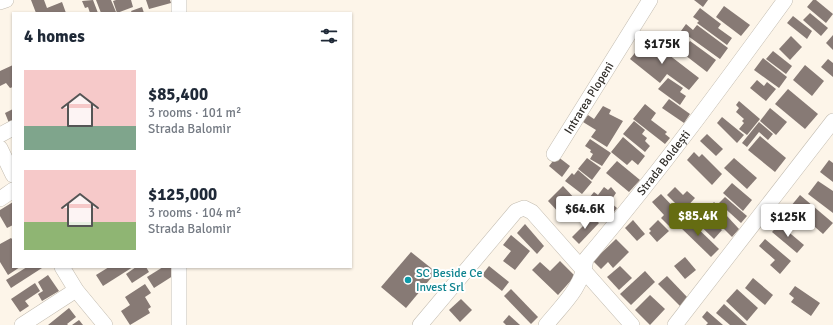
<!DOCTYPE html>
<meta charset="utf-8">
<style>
body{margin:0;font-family:Signika,sans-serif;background:#f2f2f3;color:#1f2937;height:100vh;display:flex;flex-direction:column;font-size:15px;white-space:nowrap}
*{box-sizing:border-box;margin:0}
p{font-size:13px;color:#747a83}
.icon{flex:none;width:22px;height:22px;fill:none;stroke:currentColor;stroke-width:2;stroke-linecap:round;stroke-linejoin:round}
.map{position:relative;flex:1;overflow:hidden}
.drawer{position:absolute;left:12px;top:12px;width:340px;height:256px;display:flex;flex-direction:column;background:#fff;border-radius:0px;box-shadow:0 1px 3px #0004}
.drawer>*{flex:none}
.price{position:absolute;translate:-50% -34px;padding:0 9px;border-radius:4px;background:#fff;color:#222;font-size:13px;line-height:26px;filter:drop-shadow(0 1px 2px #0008)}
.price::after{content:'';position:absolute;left:50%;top:24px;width:12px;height:9px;margin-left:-6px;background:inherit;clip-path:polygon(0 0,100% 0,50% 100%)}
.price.selected{background:#656c12;color:#fff}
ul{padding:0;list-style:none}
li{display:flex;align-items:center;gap:12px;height:100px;padding:0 12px}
li span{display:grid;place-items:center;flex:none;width:112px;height:80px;border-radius:0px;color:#555}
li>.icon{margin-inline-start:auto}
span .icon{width:48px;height:48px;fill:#fffc;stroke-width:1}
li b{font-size:17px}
h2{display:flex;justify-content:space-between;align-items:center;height:48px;padding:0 12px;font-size:17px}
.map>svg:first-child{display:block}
</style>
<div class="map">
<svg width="833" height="325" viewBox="0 0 833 325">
<rect width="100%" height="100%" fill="#fdf5e9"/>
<g fill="#877a75">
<path d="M31 0H44L47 8 62 2 66 13H36Z"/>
<path d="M93 0 98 13H90L88 7 85 8 82 1Z"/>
<path d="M96 0H111L116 12 101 13Z"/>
<path d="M116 0H131L133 7 117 13 113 1Z"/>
<path d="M146 0H170L171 3 149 9Z"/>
<path d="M694 0H708L703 7Z"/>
<path d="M813 0H816L833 14 826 23 807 7Z"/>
<path d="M724 6 750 25 741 36 716 17Z"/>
<path d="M142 7 144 13H132L131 11Z"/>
<path d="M700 8 721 24 718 28 732 38 727 45 697 23 699 21 693 17Z"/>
<path d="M810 13 828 28 821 36 803 20Z"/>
<path d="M793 16 812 31 807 39 787 23Z"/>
<path d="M686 24 693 30 697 25 728 48 720 59 681 31Z"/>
<path d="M833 35V50L826 43Z"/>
<path d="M791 36 802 47 790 60 779 49Z"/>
<path d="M647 38 699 78 689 90 667 74 660 83 630 59Z"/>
<path d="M690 41 716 60 707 72 681 52Z"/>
<path d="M773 51 792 66 786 74 766 59Z"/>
<path d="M763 58 787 77 779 88 754 70Z"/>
<path d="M828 59 833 63V77L821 67Z"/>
<path d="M13 65V87L10 88 6 83 0 86V71Z"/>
<path d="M805 65 824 81 812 96 793 80Z"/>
<path d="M668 78 683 88 680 92 686 96 680 105 658 89Z"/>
<path d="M757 80 764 86 767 82 776 89 766 101 750 88Z"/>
<path d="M788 89 818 114 805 129 775 104Z"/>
<path d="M669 99 690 114 684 123 662 108Z"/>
<path d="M739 101 760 119 747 135 739 129 744 123 742 121 744 119 736 112 739 108 736 105Z"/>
<path d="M645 104 656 113 651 120 667 132 665 134 670 138 665 144 633 119Z"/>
<path d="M603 106 611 110 609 114 623 121 607 147 591 137 596 130 583 122 588 115 594 119Z"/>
<path d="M770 108 787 122 776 135 760 121Z"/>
<path d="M13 109V121L9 123 5 113Z"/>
<path d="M722 117 744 135 737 143 717 123Z"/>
<path d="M634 121 645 130 642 134 647 138 645 141 650 146 645 152 623 134Z"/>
<path d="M759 122 773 134 768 140 759 132 747 147 742 143Z"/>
<path d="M707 134 723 149 716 156 700 141Z"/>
<path d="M760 136 786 158 775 172 748 150Z"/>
<path d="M623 137 645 156 638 165 632 160 627 165 611 152Z"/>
<path d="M590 139 611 153 602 166 590 159 593 154 590 152 591 150 585 146Z"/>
<path d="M694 152 699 157 702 154 722 174 712 185 687 160Z"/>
<path d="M557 156 570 166 562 177 549 166Z"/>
<path d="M587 158 601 168 592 180 578 169Z"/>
<path d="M734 158 757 178 747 189 724 168Z"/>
<path d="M829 160 833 163V182L820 172Z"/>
<path d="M617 161 640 180 629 192 606 173Z"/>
<path d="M578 170 592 182 582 194 565 181 572 173 574 175Z"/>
<path d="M818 181 833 191V213L808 194Z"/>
<path d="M732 183 752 200 743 211 723 193Z"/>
<path d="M563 186 577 201 562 216 548 201Z"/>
<path d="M604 187 608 190 611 187 616 193 612 199 611 203 617 208 611 216 601 208 599 211 590 204 592 201 589 198 594 192 598 195Z"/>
<path d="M675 187 683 195 687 191 695 198 683 211 667 195Z"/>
<path d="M661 194 681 215 669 226 661 218 664 215 652 202Z"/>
<path d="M800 195 833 223 823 234 791 206Z"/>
<path d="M725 197 747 216 741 223 719 203Z"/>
<path d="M13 202V225L7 228 0 216V210Z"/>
<path d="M714 202 739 229 732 237 706 211Z"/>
<path d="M697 205 722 230 714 239 689 215Z"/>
<path d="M592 217 599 223 579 244 572 237Z"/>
<path d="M686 217 719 249 711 257 678 225Z"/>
<path d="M633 220 645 234 637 241 625 228Z"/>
<path d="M658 220 669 231 657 242 649 233 651 231 649 229Z"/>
<path d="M525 224 544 246 537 254 517 233Z"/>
<path d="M779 224 804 245 797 253 772 232Z"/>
<path d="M511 235 530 251 515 270 503 261 511 251 503 245Z"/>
<path d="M11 238 13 240V267H20L8 275 0 262V244Z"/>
<path d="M616 239 629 252 613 268 608 262 601 269 593 261Z"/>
<path d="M765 239 791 261 780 274 770 265 775 260 759 246Z"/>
<path d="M411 252 436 272 406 308 381 287Z"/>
<path d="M685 257 696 270 685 279 674 266Z"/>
<path d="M560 261 575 276 558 295 532 270 540 262 550 271Z"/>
<path d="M489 266 509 282 502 291 482 275Z"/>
<path d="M620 266 632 278 619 290 607 277Z"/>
<path d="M27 267 42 268 11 288 6 280Z"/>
<path d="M109 267H133L103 286 96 275Z"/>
<path d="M136 267H146L149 272 132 283 126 274Z"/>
<path d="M163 267H171L176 274 154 288 147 277Z"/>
<path d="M645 271 655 282 631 305 620 294Z"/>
<path d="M48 275 59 291 42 301 38 294 43 291 38 282Z"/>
<path d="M667 276 689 299 680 306 658 284Z"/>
<path d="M753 278 773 295 765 305 745 288Z"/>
<path d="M35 283 40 291 25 301 29 306 20 312 11 299Z"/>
<path d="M145 284 151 293 145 297 151 307 148 309 150 313 130 325 121 311 130 305 125 297Z"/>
<path d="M795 286 820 303 811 316 791 302 794 298 789 294Z"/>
<path d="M511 289 538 317 531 324 504 296Z"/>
<path d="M737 289 758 308 747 321 726 301Z"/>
<path d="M650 295 665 309 650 325 635 310Z"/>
<path d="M461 299 472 310 460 322 449 310Z"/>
<path d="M724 304 747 325H730L716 313Z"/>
<path d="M69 308 76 317 67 324 68 325H48Z"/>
<path d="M707 311 723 325H706L708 323 702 317Z"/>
<path d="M509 315 520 325H506L503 322Z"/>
<path d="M79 320 83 325H72Z"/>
</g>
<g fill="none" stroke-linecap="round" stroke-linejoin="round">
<defs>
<g id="minor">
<path d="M179 0V13"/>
<path d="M0 2 6 0"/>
<path d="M0 135 13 128"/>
<path d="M0 148 13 175"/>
<path id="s1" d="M554 154 650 0"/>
<path d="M0 199 13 190"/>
<path d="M62 267 76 290 105 325"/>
<path d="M22 325 76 290"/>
<path d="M179 325V267"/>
<path d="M420 325 516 211 524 208 532 212 632 325"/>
<path id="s2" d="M546 325C564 303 582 288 586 259 657 175 721 88 785 0"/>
<path d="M675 325 833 121"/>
</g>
</defs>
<use href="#minor" stroke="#c3bcb0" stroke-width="16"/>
<use href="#minor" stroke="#fff" stroke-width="15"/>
</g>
<circle fill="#0f9aa8" stroke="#fff" stroke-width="1.5" cx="408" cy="280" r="4"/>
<g text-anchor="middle" stroke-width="4" stroke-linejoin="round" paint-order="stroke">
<g font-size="12" fill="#312e2a" stroke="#fff">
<text dy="4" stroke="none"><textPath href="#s1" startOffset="66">Intrarea Plopeni</textPath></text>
<text dy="4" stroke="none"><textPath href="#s2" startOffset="202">Strada Boldești</textPath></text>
</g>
<g font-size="12" fill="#0d838f" stroke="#fff" text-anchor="start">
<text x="416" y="277">SC Beside Ce<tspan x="416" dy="14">Invest Srl</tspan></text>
</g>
</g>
</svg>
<b class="price" style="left:662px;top:65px">$175K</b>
<b class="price" style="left:585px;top:230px">$64.6K</b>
<b class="price selected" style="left:698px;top:237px">$85.4K</b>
<b class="price" style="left:788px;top:238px">$125K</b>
<section class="drawer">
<h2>4 homes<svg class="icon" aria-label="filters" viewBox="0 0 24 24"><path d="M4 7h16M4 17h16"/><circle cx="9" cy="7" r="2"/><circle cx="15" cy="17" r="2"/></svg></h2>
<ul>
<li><span style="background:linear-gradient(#f6c9c9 70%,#7fa58c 0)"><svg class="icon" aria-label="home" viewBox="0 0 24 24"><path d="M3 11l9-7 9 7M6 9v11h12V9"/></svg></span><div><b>$85,400</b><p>3 rooms · 101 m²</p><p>Strada Balomir</p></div></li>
<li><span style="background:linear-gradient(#f6c9c9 65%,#8fb573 0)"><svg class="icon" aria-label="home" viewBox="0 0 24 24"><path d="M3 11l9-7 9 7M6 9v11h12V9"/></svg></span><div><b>$125,000</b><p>3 rooms · 104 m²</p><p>Strada Balomir</p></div></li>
</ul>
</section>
</div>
